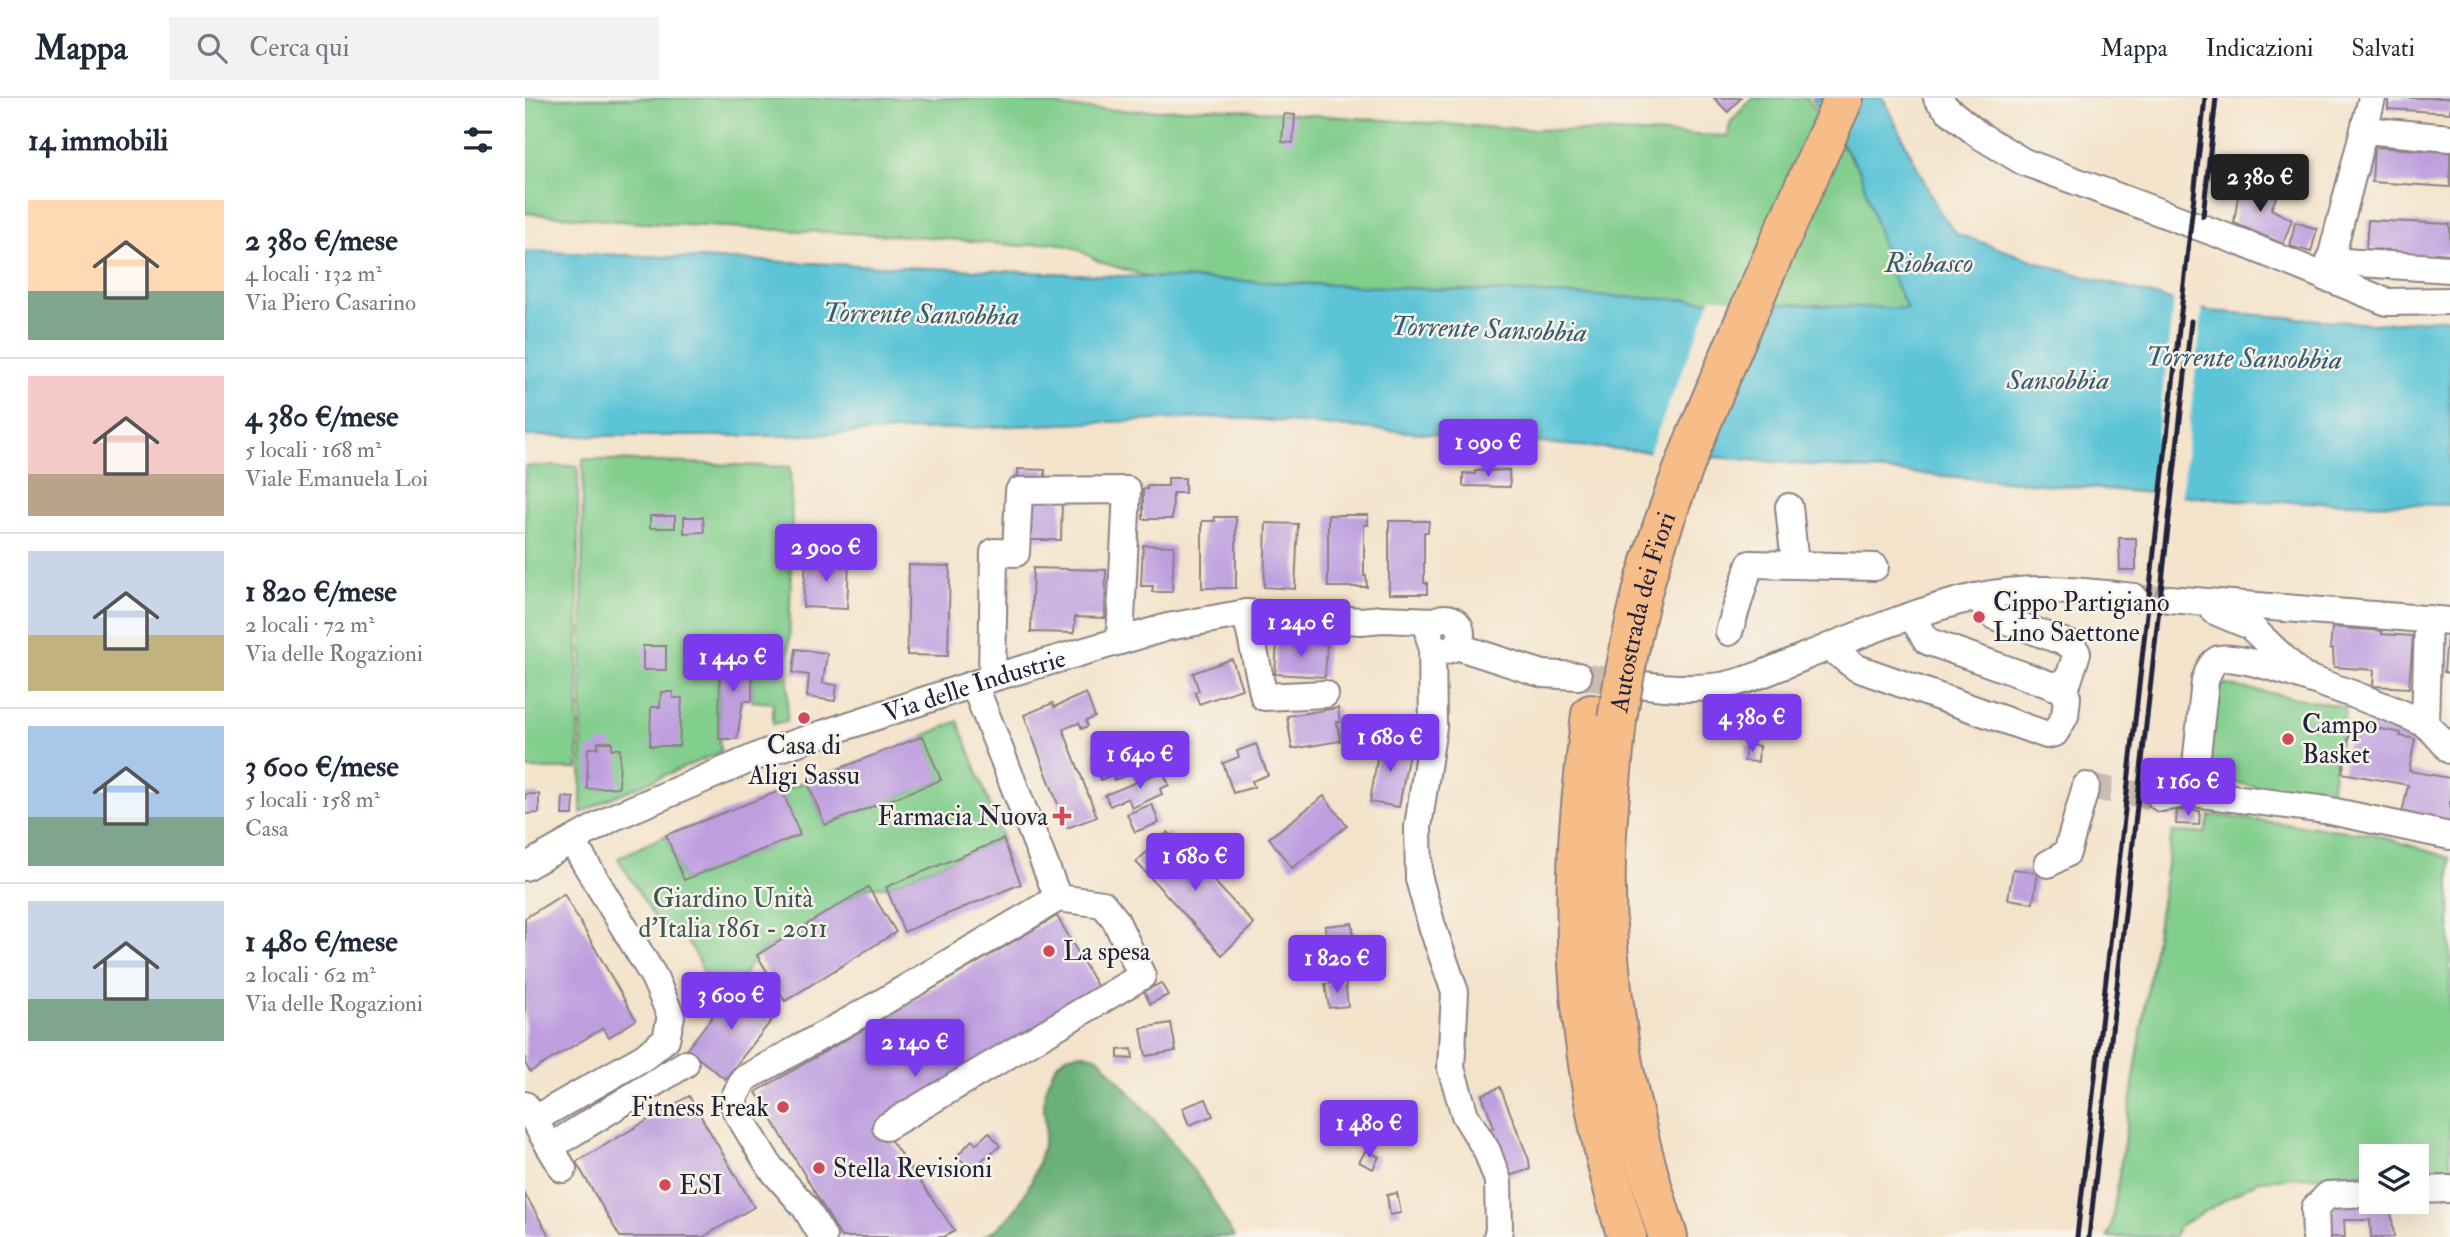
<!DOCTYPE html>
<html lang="it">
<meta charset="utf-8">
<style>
body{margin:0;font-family:"IM FELL Double Pica",serif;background:#f2f2f3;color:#1f2937;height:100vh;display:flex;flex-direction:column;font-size:26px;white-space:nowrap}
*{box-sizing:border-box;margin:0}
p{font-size:23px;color:#747a83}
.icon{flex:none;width:38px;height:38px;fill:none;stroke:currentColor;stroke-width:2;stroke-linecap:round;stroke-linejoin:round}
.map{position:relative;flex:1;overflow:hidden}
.panel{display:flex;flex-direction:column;background:#fff;width:525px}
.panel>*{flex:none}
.tools{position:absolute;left:1834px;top:1046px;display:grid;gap:14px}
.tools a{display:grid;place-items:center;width:70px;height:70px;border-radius:0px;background:#fff;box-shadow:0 7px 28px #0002;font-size:35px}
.price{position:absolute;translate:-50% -60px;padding:0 16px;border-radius:7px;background:#7c3aed;color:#fff;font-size:23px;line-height:46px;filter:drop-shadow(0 2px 4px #0008)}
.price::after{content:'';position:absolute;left:50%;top:42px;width:21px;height:16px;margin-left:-10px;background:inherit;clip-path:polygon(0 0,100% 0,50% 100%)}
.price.current{background:#222;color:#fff}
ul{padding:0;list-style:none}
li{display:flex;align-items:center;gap:21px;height:175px;padding:0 28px}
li+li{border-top:2px solid #e0e1e3}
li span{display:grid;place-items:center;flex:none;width:196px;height:140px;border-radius:0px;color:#555}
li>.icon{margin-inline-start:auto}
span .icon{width:84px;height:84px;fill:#fffc;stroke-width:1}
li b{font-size:30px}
h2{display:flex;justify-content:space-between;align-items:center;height:84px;padding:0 28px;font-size:30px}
header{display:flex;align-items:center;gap:42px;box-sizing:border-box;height:98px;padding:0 35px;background:#fff;border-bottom:2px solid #e0e1e3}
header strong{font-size:33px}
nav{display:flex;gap:38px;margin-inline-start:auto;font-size:24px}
.search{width:490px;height:63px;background:#f2f2f3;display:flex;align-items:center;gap:18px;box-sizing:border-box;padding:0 24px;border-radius:0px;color:#747a83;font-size:26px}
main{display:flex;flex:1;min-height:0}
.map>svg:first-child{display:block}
</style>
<header>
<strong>Mappa</strong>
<div class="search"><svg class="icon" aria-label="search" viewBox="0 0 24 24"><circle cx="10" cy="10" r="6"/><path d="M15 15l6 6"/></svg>Cerca qui</div>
<nav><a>Mappa</a><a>Indicazioni</a><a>Salvati</a></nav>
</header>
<main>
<section class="panel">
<h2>14 immobili<svg class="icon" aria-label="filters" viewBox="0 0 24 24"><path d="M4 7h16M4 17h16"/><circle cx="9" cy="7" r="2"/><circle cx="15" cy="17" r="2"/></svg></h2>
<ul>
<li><span style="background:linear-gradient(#ffd9b3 65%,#7fa58c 0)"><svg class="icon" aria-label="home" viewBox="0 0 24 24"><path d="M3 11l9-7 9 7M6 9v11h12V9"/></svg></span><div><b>2 380 €/mese</b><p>4 locali · 132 m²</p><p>Via Piero Casarino</p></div></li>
<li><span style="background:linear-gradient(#f6c9c9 70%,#b9a48a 0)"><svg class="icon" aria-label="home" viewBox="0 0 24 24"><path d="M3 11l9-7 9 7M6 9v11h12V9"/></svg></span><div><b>4 380 €/mese</b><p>5 locali · 168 m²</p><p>Viale Emanuela Loi</p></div></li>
<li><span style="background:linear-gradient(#c9d6e8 60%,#c2b280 0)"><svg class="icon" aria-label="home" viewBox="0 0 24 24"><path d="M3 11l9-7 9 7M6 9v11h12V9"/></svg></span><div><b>1 820 €/mese</b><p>2 locali · 72 m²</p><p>Via delle Rogazioni</p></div></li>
<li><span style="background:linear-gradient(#a9c7e8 65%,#7fa58c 0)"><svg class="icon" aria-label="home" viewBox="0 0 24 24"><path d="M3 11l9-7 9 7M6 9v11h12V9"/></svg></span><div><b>3 600 €/mese</b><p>5 locali · 158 m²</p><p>Casa</p></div></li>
<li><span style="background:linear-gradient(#c9d6e8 70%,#7fa58c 0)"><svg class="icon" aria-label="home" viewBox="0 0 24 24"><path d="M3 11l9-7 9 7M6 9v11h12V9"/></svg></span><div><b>1 480 €/mese</b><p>2 locali · 62 m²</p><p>Via delle Rogazioni</p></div></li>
</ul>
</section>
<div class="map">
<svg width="1925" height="1139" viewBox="0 0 1925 1139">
<rect width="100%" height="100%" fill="#f7f3e8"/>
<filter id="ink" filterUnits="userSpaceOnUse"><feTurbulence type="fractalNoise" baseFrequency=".0143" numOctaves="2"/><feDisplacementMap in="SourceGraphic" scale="14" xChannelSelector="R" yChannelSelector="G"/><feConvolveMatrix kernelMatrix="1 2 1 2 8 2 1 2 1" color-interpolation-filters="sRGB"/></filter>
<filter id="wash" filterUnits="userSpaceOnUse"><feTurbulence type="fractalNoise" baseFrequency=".00686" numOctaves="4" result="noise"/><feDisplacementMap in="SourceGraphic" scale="28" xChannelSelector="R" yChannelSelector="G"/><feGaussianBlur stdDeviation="1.57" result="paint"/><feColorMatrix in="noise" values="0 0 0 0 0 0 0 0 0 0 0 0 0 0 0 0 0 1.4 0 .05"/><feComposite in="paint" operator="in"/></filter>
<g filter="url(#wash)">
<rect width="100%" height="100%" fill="#f4e3cb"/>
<g fill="#82ce8d" stroke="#527864" stroke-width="2">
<path d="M0 0H468L529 6 543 10 609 13 688 10 976 30 1203 38 1205 25 1227 0H1282L1335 73 1366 176 1382 211 624 179 575 164 550 150 526 144 496 148 403 139 119 125 0 115Z"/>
<path d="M58 361 265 369 267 438 262 623 248 626V605L227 603V570H210L211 553H195L194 641 196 654 83 701 56 715Z"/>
<path d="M53 368V671H0V368Z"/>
<path d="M1696 586 1821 609 1804 702 1679 679Z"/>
<path d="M433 623 478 741 361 789H343L232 857 211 888 188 901C177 874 171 834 136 831L93 760 141 737 159 782 274 737 257 692 282 683 300 727 415 682 398 638Z"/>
<path d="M1685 717 1848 736 1925 760V1073L1892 1074V1059H1846V1075L1735 1082 1653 1129 1649 1139H1582L1586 1129 1647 734 1680 735Z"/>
</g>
<path fill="#69b178" stroke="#466a5a" stroke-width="2" d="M558 955 573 959 637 1031 680 1088 709 1139H458C495 1120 513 1076 520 1037 522 1027 519 1019 519 1010 518 993 526 966 542 958 546 956 553 956 558 955Z"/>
<path fill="#5bc4d7" stroke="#3e7389" stroke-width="2" d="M1287 0H1358L1414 113 1432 136 1530 170 1684 213 1848 226 1925 220V407L1724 403 701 319 255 338H0V153L1382 211 1366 176 1335 73Z"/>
<g fill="#f4e3cb">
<path d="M1187 200 1246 202 1177 362 1123 357Z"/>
<path d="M1649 200 1678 208 1656 401 1625 398Z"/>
</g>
<g id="blocks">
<g fill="#be9edf">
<path d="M1189 0H1216L1203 14Z"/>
<path d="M1863 0H1925V15L1863 11Z"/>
<path d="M759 16 770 17 768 45 757 44Z"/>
<path d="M1849 49 1925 54V89L1847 84Z"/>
<path d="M1715 84 1732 89 1751 100 1746 111 1767 122 1758 146 1709 125Z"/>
<path d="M1843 122 1925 126V156L1911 155V158L1864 156V152L1841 151Z"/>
<path d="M1770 124 1792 131 1786 154 1765 148Z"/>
<path d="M493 371 520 372V385L493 384Z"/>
<path d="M984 372 985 389 938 388V375L950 376V373Z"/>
<path d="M643 380H660V395H648L647 421H618V391H622V388H643Z"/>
<path d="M500 402H537L536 442H499Z"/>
<path d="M803 417H843V427H839V478H841L842 489H803Z"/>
<rect x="125" y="418" width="25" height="12"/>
<path d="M159 419H178L179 434 159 435Z"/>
<path d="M689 419H711V490H677V423H690Z"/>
<path d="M864 423H904L903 434H899V485H902V496H864Z"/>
<path d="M741 425 773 426 770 491 739 489Z"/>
<path d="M1594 440H1611V472H1595Z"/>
<path d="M618 447 649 448 647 494H627L628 488H616Z"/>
<path d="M281 461 324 463 322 511 278 509Z"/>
<path d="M384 467 425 468 423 558 382 557Z"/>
<path d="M508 470 581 472 580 520 550 519 549 535 506 534Z"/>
<path d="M1807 529 1857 533V536L1888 538 1884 590 1848 588 1849 572 1809 569 1808 551H1805Z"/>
<path d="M1922 537H1925V575L1919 574Z"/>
<path d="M752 543 802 546 800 579 750 576Z"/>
<rect x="118" y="548" width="23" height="24"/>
<path d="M271 551 302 555 298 585 312 587 310 603 282 599 284 577 268 575Z"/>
<path d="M195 553H211L210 570H227V603H218L212 641H194Z"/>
<path d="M707 561 717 591 674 606 670 594 674 593 668 575Z"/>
<path d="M136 594H148V600H157L154 648H125L126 609H135Z"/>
<path d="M561 595 570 619 561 623 563 628 557 631 554 625 538 631 572 719 542 730 499 617 528 605 529 609Z"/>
<path d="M813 610 815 624H812L815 643 767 651 762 618Z"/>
<path d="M1841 628 1876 635 1875 638 1890 641 1884 673 1925 680V725L1877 716 1883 687 1817 675 1826 629 1839 632Z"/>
<path d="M398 638 416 682 300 727 282 683Z"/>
<path d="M855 643 885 649 874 709 845 704Z"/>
<path d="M73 644H87V651H95L94 689 62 691 63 650H73Z"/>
<path d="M603 645 614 673 589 682 587 677 576 682 567 660Z"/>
<path d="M731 646 743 677 727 683 729 689 708 695 698 665 714 659 712 653Z"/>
<path d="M1221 647 1234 648 1233 664 1219 663Z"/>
<path d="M638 673 644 687 635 691 637 696 607 710 603 700 585 708 580 697Z"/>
<path d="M257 692 275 737 159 782 141 737Z"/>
<path d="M0 696H14V715L0 716Z"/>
<path d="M799 698 822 728 767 770 744 740Z"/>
<path d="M38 699 49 700 48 717H37Z"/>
<path d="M627 706 634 725 610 734 602 716Z"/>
<path d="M1652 712 1675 713 1674 727 1651 726Z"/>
<path d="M643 734 729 826 697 857 611 764Z"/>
<path d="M478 741 496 786 379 834 361 789Z"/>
<path d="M1488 771 1513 775 1508 805 1483 801Z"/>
<path d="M343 789 371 834 260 903 232 857Z"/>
<path d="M39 796 111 922 84 939 78 930 5 974 0 965V820Z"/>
<path d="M532 818 576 895 349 1027 361 1043 364 1040 430 1133 419 1139H316L231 994Z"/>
<path d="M827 825 831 852 803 855 800 828Z"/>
<path d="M820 883 823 908 804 910 800 886Z"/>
<path d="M636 885 643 897 625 906 619 893Z"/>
<path d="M211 888 250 918 200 981 162 951Z"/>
<path d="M646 925 651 953 621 958 616 930Z"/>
<path d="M607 951 608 961 593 960V952Z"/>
<path d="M975 989 1004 1062 1005 1071 984 1078 973 1047 962 1032 969 1029 957 997Z"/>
<path d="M164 998 229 1109 178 1139H95L51 1064Z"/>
<path d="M681 1001 688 1018 664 1027 657 1010Z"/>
<path d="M464 1034 475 1048 457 1062 464 1069 454 1078 432 1058 447 1042 451 1046Z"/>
<path d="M841 1052 854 1059 848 1071 834 1064Z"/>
<path d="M872 1095 876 1115 865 1117 862 1097Z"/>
<path d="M0 1096 25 1139H0Z"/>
<path d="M1865 1104 1869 1139H1846L1845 1122H1819L1820 1139H1803L1802 1106Z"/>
</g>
</g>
</g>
<g filter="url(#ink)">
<use href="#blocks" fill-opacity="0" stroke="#8b8283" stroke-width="2"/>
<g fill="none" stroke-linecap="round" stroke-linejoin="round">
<g stroke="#cabcae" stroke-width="26" stroke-dasharray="26 13" stroke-linecap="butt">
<path d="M1609 499 1644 501"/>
<path d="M1053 578 1112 586"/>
<path d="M1561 688 1636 700"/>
</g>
<defs>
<g id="minor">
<path d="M1412 0 1422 11 1454 37 1499 64 1715 144 1862 204 1925 203"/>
<path d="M1840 32 1925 40"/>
<path d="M1805 163 1925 171"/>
<path d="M1801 180 1847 0"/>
<path d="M1270 467 1350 469"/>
<path d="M1450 499 1469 518 1547 547 1552 555 1543 583 1528 588"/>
<path d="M1644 501 1925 523"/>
<path d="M1689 513 1725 528 1775 576"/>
<path d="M721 515 739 599 800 596"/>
<circle cx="920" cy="536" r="16"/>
<path d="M1204 534 1225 466 1270 467 1264 409"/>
<path d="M907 547 908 629 893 729 894 781 907 828 930 894 926 970 940 1017 962 1053 973 1083 974 1132 972 1139"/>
<path d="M931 548 1018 576 1053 578"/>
<path d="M1304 549 1332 570 1522 637 1530 635 1540 618 1542 599 1537 591 1402 543 1387 519"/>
<path d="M467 580 469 454 491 455 494 393 602 392 595 543"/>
<path d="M1112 586C1140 590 1167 592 1196 588 1225 583 1254 569 1281 558 1334 537 1396 511 1451 499 1505 487 1556 493 1609 499"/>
<path d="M1900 626 1903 521"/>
<path d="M1925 652C1917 643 1908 631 1898 625 1872 611 1716 552 1694 561 1685 565 1683 574 1680 583L1668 695 1801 712 1925 738"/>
<path d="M1636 700 1668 695"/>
<path d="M1523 766 1542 755 1561 688"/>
<path id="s1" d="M0 769 89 719 240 655 467 580 643 529 721 515 836 523 857 521 910 523"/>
<path d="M0 1007 25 1049 160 966"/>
<path d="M10 1021 119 959 141 941 146 918 129 879 47 743"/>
<path d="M361 1029 617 878 590 821 578 806 533 800 449 586"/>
<path d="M25 1049 38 1071"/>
<path d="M1892 1092 1925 1091"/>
<path d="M298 1139 280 1109 245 1069 210 1011 209 1000 219 981 356 905 533 800"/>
<path d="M1791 1139 1790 1110 1803 1097 1846 1095"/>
</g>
<g id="highway">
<path d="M1235 187 1319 0"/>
<path d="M1066 616C1060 669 1053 722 1052 775 1048 897 1066 1023 1102 1139"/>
<path d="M1092 621C1088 667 1082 713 1081 759 1078 888 1102 1016 1143 1139"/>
</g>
</defs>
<use href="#minor" stroke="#8b8283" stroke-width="30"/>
<use href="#highway" stroke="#8b8283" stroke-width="42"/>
<use href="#minor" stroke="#fff" stroke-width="26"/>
<use href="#highway" stroke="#f7bd88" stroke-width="38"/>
<g stroke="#22223b" stroke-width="5">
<path d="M1678 118 1691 0"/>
<path d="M1552 1139 1680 0"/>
<path d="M1564 1139 1666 223"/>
</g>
<defs>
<g id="highway-bridge">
<path id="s2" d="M1092 621C1100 574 1108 526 1121 480 1151 379 1194 283 1235 187"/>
</g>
</defs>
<use href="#highway-bridge" stroke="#8b8283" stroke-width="42" stroke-linecap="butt"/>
<use href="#highway-bridge" stroke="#f7bd88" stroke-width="38"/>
</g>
</g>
<g fill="#d1495b" stroke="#f7f3e8" stroke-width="2.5">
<circle cx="1454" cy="519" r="7"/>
<circle cx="279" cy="620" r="7"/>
<circle cx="1763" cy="641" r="7"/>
<path d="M533.5 707.5h7v7h7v7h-7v7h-7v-7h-7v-7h7z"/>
<circle cx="524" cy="853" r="7"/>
<circle cx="258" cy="1009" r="7"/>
<circle cx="294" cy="1070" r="7"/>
<circle cx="140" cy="1087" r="7"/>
</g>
<g text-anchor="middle" stroke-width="5" stroke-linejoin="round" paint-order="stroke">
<g font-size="26" fill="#22223b" stroke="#f7f3e8" text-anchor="start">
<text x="1468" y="513">Cippo Partigiano<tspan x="1468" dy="30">Lino Saettone</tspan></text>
<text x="1777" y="635">Campo<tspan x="1777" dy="30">Basket</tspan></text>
<text x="279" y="656" text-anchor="middle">Casa di<tspan x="279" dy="30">Aligi Sassu</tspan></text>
<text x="523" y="727" text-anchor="end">Farmacia Nuova</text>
<text x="538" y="862">La spesa</text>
<text x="244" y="1018" text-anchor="end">Fitness Freak</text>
<text x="308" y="1079">Stella Revisioni</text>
<text x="154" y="1096">ESI</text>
</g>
<g font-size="26" fill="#22223b" stroke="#f7f3e8">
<text dy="9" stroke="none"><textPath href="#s2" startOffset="110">Autostrada dei Fiori</textPath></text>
<text dy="9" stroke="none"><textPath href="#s1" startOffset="486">Via delle Industrie</textPath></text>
</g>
<g font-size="26" fill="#3f5654" stroke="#f7f3e8">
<text x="208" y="809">Giardino Unità<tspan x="208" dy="30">d'Italia 1861 - 2011</tspan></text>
</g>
<g font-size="28" font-style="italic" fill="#365b72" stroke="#f7f3e8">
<text x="1404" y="174">Riobasco</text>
<text transform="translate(396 215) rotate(1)" y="10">Torrente Sansobbia</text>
<text transform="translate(964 230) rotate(2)" y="10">Torrente Sansobbia</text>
<text transform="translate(1719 259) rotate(1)" y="10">Torrente Sansobbia</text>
<text x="1533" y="291">Sansobbia</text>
</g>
</g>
</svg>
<div class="tools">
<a><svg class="icon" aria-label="layers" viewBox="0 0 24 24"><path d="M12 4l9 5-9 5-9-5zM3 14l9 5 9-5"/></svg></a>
</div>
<b class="price current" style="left:1735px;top:116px">2 380 €</b>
<b class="price" style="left:963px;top:381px">1 090 €</b>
<b class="price" style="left:301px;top:486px">2 900 €</b>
<b class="price" style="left:776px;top:561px">1 240 €</b>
<b class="price" style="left:208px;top:596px">1 440 €</b>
<b class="price" style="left:1227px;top:656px">4 380 €</b>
<b class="price" style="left:865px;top:676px">1 680 €</b>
<b class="price" style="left:615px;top:693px">1 640 €</b>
<b class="price" style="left:1663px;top:720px">1 160 €</b>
<b class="price" style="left:670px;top:795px">1 680 €</b>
<b class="price" style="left:812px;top:897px">1 820 €</b>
<b class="price" style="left:206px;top:934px">3 600 €</b>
<b class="price" style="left:390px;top:981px">2 140 €</b>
<b class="price" style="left:844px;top:1062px">1 480 €</b>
</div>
</main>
